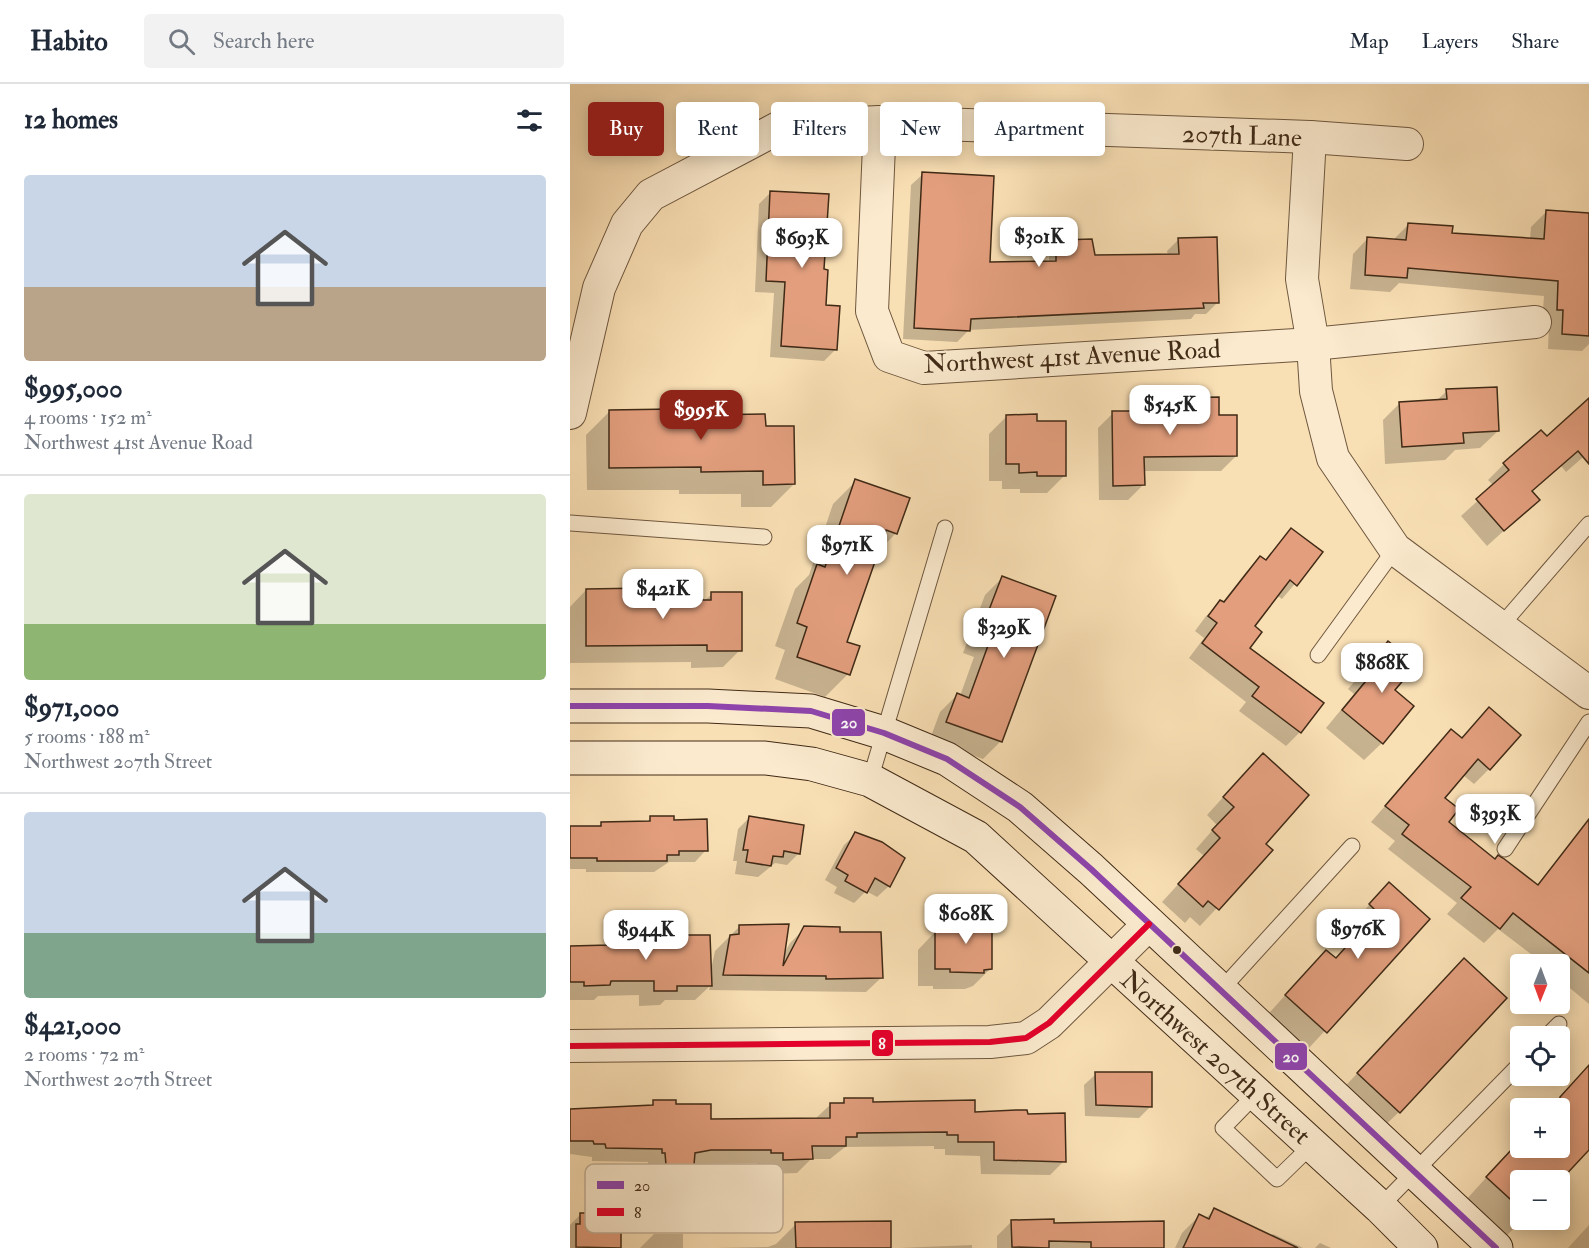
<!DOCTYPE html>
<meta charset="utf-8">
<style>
body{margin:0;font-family:"IM FELL Double Pica",serif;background:#f2f2f3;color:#1f2937;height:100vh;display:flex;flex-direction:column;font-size:22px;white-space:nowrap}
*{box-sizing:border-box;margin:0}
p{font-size:20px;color:#747a83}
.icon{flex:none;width:33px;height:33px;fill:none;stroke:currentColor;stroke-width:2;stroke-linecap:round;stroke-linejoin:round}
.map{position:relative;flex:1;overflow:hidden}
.sheet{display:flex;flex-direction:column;background:#fff;width:570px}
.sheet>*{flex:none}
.guide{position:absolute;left:18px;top:18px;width:570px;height:54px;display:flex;gap:12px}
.needle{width:39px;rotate:181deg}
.controls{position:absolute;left:940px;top:870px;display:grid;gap:12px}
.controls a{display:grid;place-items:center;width:60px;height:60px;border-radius:6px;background:#fff;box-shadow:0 3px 15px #0003;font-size:30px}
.price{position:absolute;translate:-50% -51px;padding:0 14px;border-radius:12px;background:#fff;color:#222;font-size:20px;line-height:39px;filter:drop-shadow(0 2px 3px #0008)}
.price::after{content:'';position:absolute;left:50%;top:36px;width:18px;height:14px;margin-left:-9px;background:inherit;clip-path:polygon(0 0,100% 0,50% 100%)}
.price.selected{background:#8f2418;color:#fff}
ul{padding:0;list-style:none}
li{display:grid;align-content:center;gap:12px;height:318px;padding:0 24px}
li+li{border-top:2px solid #e0e1e3}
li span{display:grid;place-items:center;height:186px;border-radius:6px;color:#555}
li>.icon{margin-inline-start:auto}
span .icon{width:108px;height:108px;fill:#fffc;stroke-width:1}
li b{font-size:26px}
h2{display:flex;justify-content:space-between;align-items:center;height:72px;padding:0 24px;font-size:26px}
.pill{padding:0 21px;border-radius:6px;background:#fff;box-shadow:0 3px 15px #0003;font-size:21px;line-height:54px}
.pill.selected{background:#8f2418;color:#fff}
header{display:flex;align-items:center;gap:36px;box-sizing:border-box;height:84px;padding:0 30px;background:#fff;border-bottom:2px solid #e0e1e3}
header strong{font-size:28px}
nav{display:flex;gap:33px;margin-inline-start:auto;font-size:21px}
.search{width:420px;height:54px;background:#f2f2f3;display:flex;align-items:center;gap:15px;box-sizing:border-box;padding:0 21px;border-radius:6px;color:#747a83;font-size:22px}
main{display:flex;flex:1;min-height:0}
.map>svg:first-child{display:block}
</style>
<header>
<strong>Habito</strong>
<div class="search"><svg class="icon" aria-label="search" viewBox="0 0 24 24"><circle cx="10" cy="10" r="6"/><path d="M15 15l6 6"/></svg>Search here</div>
<nav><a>Map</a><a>Layers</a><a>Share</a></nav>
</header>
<main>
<section class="sheet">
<h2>12 homes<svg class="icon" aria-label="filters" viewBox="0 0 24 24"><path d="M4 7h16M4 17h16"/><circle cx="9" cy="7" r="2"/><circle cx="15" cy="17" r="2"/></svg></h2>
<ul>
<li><span style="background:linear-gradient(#c9d6e8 60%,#b9a48a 0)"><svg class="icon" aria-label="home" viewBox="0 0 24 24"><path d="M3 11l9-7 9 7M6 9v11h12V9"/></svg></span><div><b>$995,000</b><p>4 rooms · 152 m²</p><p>Northwest 41st Avenue Road</p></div></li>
<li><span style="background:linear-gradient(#dfe7d0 70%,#8fb573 0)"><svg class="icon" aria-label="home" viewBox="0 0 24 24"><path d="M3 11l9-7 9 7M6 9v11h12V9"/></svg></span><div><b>$971,000</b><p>5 rooms · 188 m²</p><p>Northwest 207th Street</p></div></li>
<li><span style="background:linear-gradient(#c9d6e8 65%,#7fa58c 0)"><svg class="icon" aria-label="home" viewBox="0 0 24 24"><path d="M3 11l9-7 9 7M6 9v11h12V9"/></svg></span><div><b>$421,000</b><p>2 rooms · 72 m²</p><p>Northwest 207th Street</p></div></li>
</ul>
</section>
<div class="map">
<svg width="1019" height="1164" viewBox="0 0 1019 1164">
<rect width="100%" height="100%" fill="#f9dfb4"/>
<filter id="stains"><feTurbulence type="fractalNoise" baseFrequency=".00333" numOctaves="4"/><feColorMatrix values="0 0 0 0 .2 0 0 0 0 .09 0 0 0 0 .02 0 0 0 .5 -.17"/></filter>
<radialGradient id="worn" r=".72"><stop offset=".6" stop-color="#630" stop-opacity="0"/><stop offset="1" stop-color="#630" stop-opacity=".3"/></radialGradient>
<g fill="#0003">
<path d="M353 90 418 179 479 178V169L490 158 524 173 598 172 597 167 609 155 647 219 636 230H625L621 235 399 246 387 258 333 255 341 101Z"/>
<path d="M201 108 252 186 254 223 266 265 254 277 200 273 204 209 185 208 189 120Z"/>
<path d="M976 128 1019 131V260L1012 267 978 265 979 241 972 240 974 212 829 199 820 208 780 205 783 170 798 154 823 156 838 141 881 150 960 155 961 143Z"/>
<path d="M877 307 928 347 910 364 885 366 875 376 815 380 813 336 830 319 866 317Z"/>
<path d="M105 309 133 333 194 344 224 400 201 423H171V410H109V406H17L16 351 39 328 86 327Z"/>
<path d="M606 316 648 333 666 372 651 387H573V401L558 416H529L528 344 543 329 593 328Z"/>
<path d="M437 332 465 339 494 392 477 409H450V405H432V397H419V350Z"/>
<path d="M977 355 1019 368 996 388 991 382 961 408 968 416 917 462 891 432 924 402 918 396 934 380Z"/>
<path d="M286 397 326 449 307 469 275 559 278 590 255 613 205 595 215 566 205 562 225 505 239 491 263 420Z"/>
<path d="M721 446 751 469 712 515 706 511 683 542 678 565 730 648 716 662 669 627 676 618 619 574 634 554 625 547 636 532 652 519 676 488 690 474 694 477Z"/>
<path d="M432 494 431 657 413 675 360 655 370 628 387 611 390 612 404 573 393 569 415 511Z"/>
<path d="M16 506 73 518 134 517 142 510 170 566 153 583 121 584V578L0 579V523Z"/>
<path d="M818 559 823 606 812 659 794 676 756 644 784 610 778 605Z"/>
<path d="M881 647 919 685 904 700 893 691 873 715 877 738 925 776 966 802 1019 736V920L995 900 996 898 990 893V880H974L928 845 914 859 877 830 887 819 818 765 825 757 801 738Z"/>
<path d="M676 688 694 760 701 766 630 842 620 833 615 839 592 818 634 772 626 765 647 741 637 731Z"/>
<path d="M81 733 103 737 136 766 125 778H99L84 788H16V785H0V743H28L32 739H76Z"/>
<path d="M179 734 229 769 217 781 205 779 188 793 165 790 167 777H163L168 745Z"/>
<path d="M286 750 319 802 307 813 296 807 284 819 264 809 267 803 255 796 274 761Z"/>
<path d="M819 800 858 835 738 965 699 929 739 885 765 875 791 846 783 838Z"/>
<path d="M393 825 415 848 420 885 403 902 395 905H363V902H348V866L365 848H375V842Z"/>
<path d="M84 842 103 852 140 890 145 867 170 842 214 870 220 859 235 844 269 850 311 894 296 908 139 906 140 902 125 916H95L90 921 69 922V911L28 912 24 916H0V863H34L40 857H69Z"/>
<path d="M872 899 829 1028 806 1050 766 1012Z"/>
<path d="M526 990 581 1022 569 1034 515 1032 514 1001Z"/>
<path d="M1007 996 989 1096H951L953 1136 935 1153 895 1117 951 1055V1064H990V1024H979Z"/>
<path d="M275 1016 404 1030 494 1077 480 1091 411 1090 410 1072 375 1071V1065H364V1062L275 1063 260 1075H241L227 1089 199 1090V1082H187V1079L126 1080 109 1095H82V1083H78V1078L22 1077V1073L0 1070V1027L79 1023 84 1018 105 1021 139 1037 245 1035 260 1021 270 1020Z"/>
<path d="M644 1126 700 1153 703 1150 733 1164H605L612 1149 629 1132 635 1135Z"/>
<path d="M11 1130 49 1164H0V1141Z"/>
<path d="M442 1137 482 1140 593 1164H427V1152Z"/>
<path d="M226 1140 320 1164H146L198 1163 206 1160Z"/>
<path d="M1019 1141V1164H998Z"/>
<path d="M84 1150H113V1164H70Z"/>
<path d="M750 1159 761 1164H745Z"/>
<path d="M402 1161V1164H329Z"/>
</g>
<g fill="#e29e7d" stroke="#402a16" stroke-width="1.5">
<path d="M352 88 424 92 420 178 486 177V170H490V156L522 155 525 171 609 170 608 154 647 153 649 219H633L634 224 401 235 400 247 344 244Z"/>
<path d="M200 107 259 110 254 185 258 186 256 221 270 222 267 266 211 262 215 198 196 197Z"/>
<path d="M976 126 1019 129V252L992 250 993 226H987L988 197 838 184 837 194 795 191 797 153 836 156 838 139 883 142 882 149 974 155Z"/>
<path d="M927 303 929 347 893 349 894 359 832 363 829 318 877 315 876 305Z"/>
<path d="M104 307H134V331L195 330 196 342H224L225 400 193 401V387L131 388V383L39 384V326L104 325Z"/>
<path d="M649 313V331H667V372L574 373 575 401 543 402 542 327H605V314Z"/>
<path d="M1019 314V380L1008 367 962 407 970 416 934 447 906 415 939 386 933 379 971 346 977 352Z"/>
<path d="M467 330V337H496V392H467V388L449 389V380H436V331Z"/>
<path d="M285 395 340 414 327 450 316 446 277 558 290 562 280 591 227 573 237 543 227 539 247 480 255 483Z"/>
<path d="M721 444 753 468 727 502 720 496 685 542 692 548 680 564 754 619 731 649 682 612 689 603 632 559 647 539 638 532 650 516 654 518 690 472 696 476Z"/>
<path d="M432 492 486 512 432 658 376 638 387 609 399 614 420 556 409 552Z"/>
<path d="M75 504V516H141V508H172V567H137V561L16 562V505Z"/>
<path d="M818 557 847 580 825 606 844 622 813 660 772 626 800 592 794 587Z"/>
<path d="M919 623 951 651 920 686 908 675 875 714 889 725 879 738 925 775 928 771 933 774 968 801 1019 735V889L943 829 930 845 891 814 901 803 832 750 839 741 815 722 881 645 892 654Z"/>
<path d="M693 669 739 711 696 760 703 766 649 826 638 817 633 823 608 800 650 754 642 746 664 723 653 713Z"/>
<path d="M80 732H104V736L137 735 138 767H109V771H97V777H27V774H0V742H31V738L80 737Z"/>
<path d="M179 732 234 741 230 770 214 767 213 773 203 772 201 782 176 778 178 766H173Z"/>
<path d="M285 748 312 758 335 774 320 803 305 794 297 809 275 797 278 791 266 784Z"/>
<path d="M819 798 860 835 757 949 715 911 756 866 766 874 807 828 799 820Z"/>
<path d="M392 823H416V846H422V885L414 886V889L380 888V885H365V847L402 846 392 841Z"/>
<path d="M219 840 213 882 234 842 270 843V848H311L313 894 256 895V892L153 891 160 851 169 850V841Z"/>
<path d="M83 841H105V851H140L142 902H107V907H84V897H41L40 901 14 902V898H0V862L40 861V855L83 856Z"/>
<path d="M894 874 937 914 830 1029 787 989Z"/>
<path d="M1019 981V1066L990 1097 951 1096V1125L916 1093 943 1064H990V1013Z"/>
<path d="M525 988H582V1023L526 1021Z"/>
<path d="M274 1014H303V1018L405 1016V1028L446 1026H457L458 1030 495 1029 496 1078 424 1076V1058H388V1051H377V1048L287 1049V1053H276V1062H242L243 1075 213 1076V1069H201V1066H141L125 1069 124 1081H96L95 1069H92V1065L36 1064 35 1060H24L23 1057H0V1025L83 1021V1016H106V1020H141V1035L260 1034V1019H274Z"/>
<path d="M644 1124 728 1164H613L629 1130 639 1135Z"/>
<path d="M10 1129H51V1164L6 1163V1140H10Z"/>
<path d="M484 1135V1139L594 1137V1164H521V1158L479 1157V1164L442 1163 441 1136Z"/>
<path d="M321 1137V1164H226L225 1138Z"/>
</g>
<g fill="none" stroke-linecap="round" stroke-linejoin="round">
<defs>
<g id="lane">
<path d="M0 439 194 453"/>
<path d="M929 544 1019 440"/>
<path d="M748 571 825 465"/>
<path d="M300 696 375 444"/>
<path d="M935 765 1019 638"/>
<path d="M650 907 782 762"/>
<path d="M977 952 989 940"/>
<path d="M686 1010 653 1044 707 1095 742 1061"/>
<path d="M810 1123 951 979"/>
</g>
<g id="street">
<path d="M310 38 302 227 319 272 354 284 743 260 965 238"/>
<path d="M740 53 732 195 743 260 746 307 763 374 825 465 1019 609"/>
<path d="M0 329 29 204 57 140 81 111 212 42 310 38 740 53 837 60"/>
<path d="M0 962 420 958 456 954 479 939 579 840"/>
</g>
<g id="secondary">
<path d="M0 622H138L241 627 314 649 377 675 450 723 521 785 926 1164"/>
<path d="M0 674H195L242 680 300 696 406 753 810 1123 851 1164"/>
</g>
</defs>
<use href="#lane" stroke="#6e573e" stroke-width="17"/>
<use href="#street" stroke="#6e573e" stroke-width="34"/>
<use href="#secondary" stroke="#402a16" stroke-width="35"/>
<use href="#lane" stroke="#fbeace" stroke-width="15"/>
<use href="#street" stroke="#fbeace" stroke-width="32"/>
<use href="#secondary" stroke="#fbeace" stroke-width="33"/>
<defs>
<path id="bus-1" d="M0 622H138L241 627 314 649 377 675 450 723 521 785 926 1164"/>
<path id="bus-2" d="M0 962 420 958 456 954 479 939 579 840"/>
</defs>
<use href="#bus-1" stroke="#fbeace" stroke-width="10"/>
<use href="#bus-2" stroke="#fbeace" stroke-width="10"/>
<use href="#bus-1" stroke="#8e44ad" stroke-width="6"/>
<use href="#bus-2" stroke="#e4002b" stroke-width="6"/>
</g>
<circle fill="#402a16" stroke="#fbeace" stroke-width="2" cx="607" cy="866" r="5"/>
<g text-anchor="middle" stroke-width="4.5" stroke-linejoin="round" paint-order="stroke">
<g font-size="26" fill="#402a16" stroke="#fbeace">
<text transform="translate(672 51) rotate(2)" y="9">207th Lane</text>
<text transform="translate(502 272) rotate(-3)" y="9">Northwest 41st Avenue Road</text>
<text transform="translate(646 973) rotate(42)" y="9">Northwest 207th Street</text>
</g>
</g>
<rect x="15" y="1080" width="198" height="69" rx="9" fill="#fbeace" stroke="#c3b097" stroke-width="1.5"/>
<rect x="27" y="1097" width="27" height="8" fill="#8e44ad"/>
<rect x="27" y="1124" width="27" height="8" fill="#e4002b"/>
<g font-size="16" fill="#402a16">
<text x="64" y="1107">20</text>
<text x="64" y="1134">8</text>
</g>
<g stroke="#fbeace" stroke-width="2">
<rect x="261" y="624" width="35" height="29" rx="6" fill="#8e44ad"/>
<rect x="301" y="945" width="23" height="28" rx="6" fill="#e4002b"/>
<rect x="704" y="958" width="34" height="29" rx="6" fill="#8e44ad"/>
</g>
<g font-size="16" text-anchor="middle" font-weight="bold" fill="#fff">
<text x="279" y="644">20</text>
<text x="312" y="965">8</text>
<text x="721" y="978">20</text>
</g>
<rect width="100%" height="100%" filter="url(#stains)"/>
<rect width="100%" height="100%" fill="url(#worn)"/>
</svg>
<div class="controls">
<a><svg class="needle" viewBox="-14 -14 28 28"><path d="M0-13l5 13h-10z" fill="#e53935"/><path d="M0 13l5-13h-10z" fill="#747a83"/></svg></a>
<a><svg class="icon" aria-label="locate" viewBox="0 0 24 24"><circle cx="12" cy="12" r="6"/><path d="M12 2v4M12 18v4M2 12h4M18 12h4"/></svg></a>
<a>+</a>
<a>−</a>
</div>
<b class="price" style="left:469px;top:184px">$301K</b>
<b class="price" style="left:232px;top:185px">$693K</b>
<b class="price" style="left:600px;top:352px">$545K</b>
<b class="price selected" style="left:131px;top:357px">$995K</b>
<b class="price" style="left:277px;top:492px">$971K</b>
<b class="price" style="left:93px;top:536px">$421K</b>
<b class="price" style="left:434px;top:575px">$329K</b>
<b class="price" style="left:812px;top:610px">$868K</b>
<b class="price" style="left:925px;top:761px">$393K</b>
<b class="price" style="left:396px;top:861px">$608K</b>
<b class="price" style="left:788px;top:876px">$976K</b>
<b class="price" style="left:76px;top:877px">$944K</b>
<div class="guide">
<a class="pill selected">Buy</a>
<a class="pill">Rent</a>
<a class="pill">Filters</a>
<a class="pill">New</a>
<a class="pill">Apartment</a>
</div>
</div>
</main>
